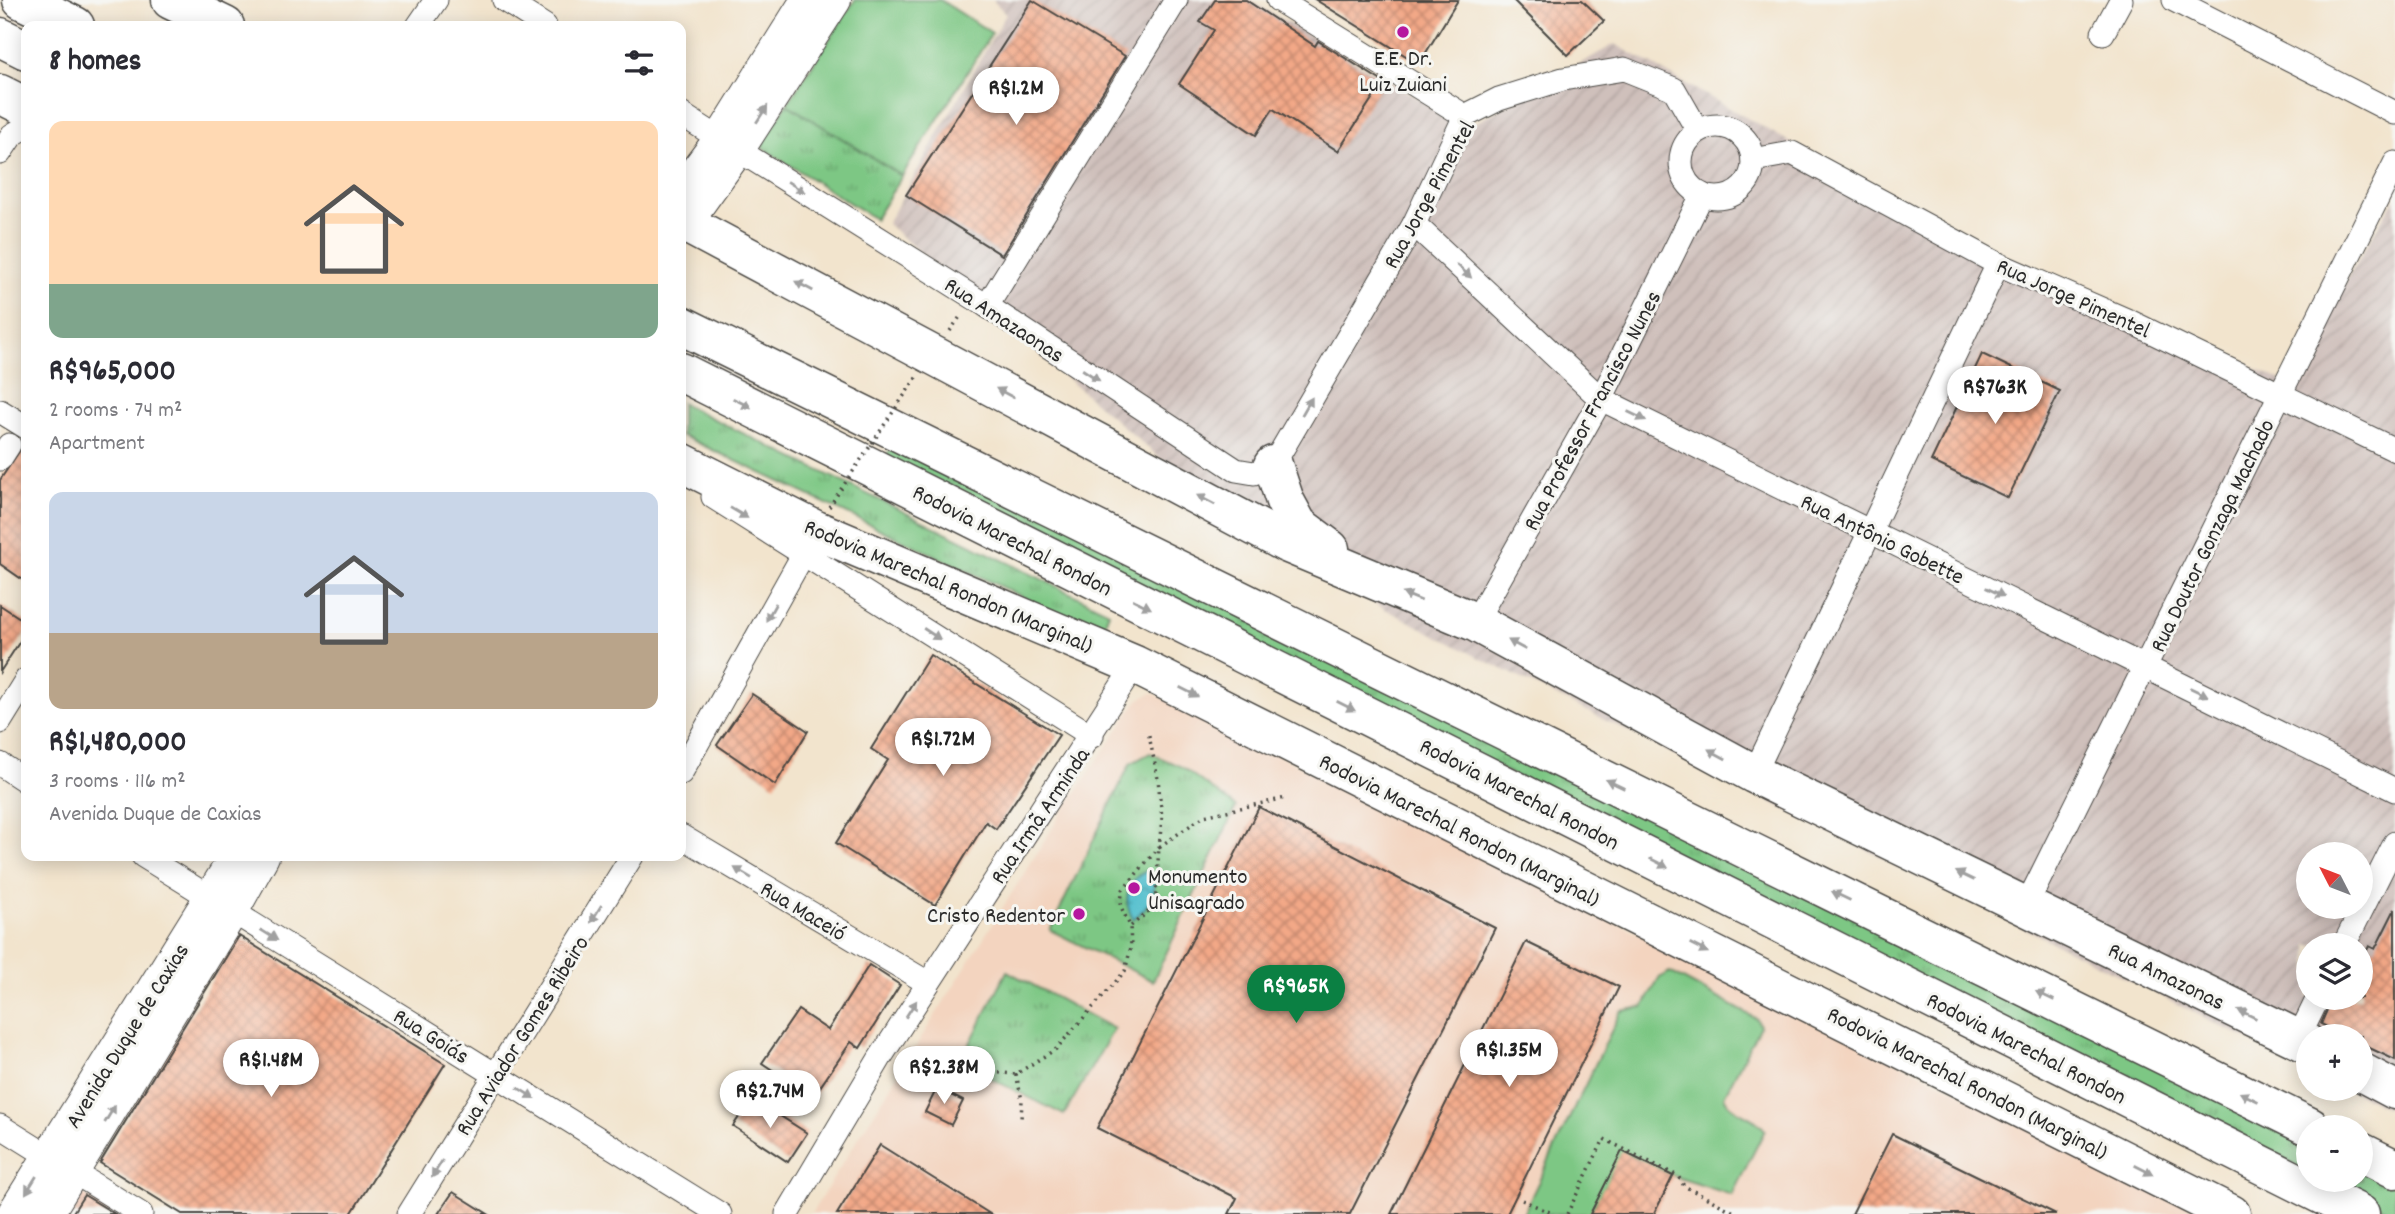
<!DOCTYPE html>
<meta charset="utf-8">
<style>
body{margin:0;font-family:Dekko,sans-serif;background:#f2f2f3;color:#2b2b33;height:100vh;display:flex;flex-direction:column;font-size:26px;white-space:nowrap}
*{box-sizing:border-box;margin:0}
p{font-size:23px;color:#7c7c81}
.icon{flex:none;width:38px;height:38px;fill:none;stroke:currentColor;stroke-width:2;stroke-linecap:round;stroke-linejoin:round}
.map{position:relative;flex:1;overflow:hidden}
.sheet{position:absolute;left:21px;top:21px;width:665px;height:840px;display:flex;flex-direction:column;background:#fff;border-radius:14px;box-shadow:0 4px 18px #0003}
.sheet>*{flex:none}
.needle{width:46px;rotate:312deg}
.buttons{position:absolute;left:2296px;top:842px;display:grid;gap:14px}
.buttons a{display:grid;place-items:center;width:77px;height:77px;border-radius:50%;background:#fff;box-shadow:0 4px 18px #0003;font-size:35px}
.price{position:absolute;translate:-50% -60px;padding:0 16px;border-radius:24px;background:#fff;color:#222;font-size:23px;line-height:46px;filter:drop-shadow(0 2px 4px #0008)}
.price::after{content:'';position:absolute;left:50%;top:42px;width:21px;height:16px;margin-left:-10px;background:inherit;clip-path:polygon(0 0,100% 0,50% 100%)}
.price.current{background:#0b8043;color:#fff}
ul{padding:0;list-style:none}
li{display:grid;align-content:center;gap:14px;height:371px;padding:0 28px}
li span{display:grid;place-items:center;height:217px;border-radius:14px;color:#555}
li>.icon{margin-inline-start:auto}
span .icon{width:126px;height:126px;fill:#fffc;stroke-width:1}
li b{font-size:30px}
h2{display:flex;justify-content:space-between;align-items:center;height:84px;padding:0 28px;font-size:30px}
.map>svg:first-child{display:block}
</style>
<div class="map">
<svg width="2395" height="1214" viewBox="0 0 2395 1214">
<defs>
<pattern id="industrial-furrows" width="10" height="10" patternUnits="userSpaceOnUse" patternTransform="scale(1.75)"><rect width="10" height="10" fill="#cfc0bb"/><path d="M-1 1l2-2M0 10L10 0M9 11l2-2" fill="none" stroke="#b2a5a1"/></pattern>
<pattern id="grass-tufts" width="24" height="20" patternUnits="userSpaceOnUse" patternTransform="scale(1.75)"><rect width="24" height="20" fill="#7dc784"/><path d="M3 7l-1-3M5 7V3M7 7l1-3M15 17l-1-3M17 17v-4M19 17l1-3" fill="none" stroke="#67a26c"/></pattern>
<pattern id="water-ripples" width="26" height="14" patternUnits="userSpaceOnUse" patternTransform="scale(1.75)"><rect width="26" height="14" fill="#54c0ce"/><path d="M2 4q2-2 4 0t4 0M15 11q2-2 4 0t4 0" fill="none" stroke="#469ca7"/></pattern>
<pattern id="building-cross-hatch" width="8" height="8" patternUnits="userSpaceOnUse" patternTransform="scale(1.75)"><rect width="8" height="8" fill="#f3a887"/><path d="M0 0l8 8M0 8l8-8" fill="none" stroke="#c5896f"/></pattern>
</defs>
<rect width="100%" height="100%" fill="#f6f6f2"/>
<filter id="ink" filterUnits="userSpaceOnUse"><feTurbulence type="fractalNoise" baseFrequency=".0143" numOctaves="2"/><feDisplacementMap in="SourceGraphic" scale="14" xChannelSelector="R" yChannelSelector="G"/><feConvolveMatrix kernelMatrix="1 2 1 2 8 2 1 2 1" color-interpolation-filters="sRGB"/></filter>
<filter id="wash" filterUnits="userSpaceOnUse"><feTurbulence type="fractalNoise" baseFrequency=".00686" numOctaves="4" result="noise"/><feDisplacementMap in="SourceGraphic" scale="28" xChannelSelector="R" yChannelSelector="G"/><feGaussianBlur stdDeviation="1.57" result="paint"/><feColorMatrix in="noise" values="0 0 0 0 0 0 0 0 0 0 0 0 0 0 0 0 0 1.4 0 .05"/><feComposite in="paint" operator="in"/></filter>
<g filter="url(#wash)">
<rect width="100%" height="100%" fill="#f2e4cd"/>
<path fill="#f3d4bf" d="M1152 693 2207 1214H811L1060 816 1138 700Z"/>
<path fill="url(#industrial-furrows)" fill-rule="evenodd" d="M993 0H1249L1468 127 1615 44 1954 234 2285 382 2395 198V1112L2347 1089 2361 1088V1036H2308V1069L1472 654 1260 544 887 224 1006 14ZM2308 854H2361V906H2308ZM2308 945H2361V998H2308Z"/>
<g fill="url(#grass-tufts)" stroke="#547958" stroke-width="2">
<path d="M787 104 902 176 875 219 761 147Z"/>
<path d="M681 403 1109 612 1103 628 1086 627 681 435Z"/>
<path d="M900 437 2308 1139V1171L882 461Z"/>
<path d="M1150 753 1182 767 1236 807 1153 981 1050 930 1130 764Z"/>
<path d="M1007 971 1114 1029 1064 1115 960 1063Z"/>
<path d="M2361 1165 2395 1182V1214L2325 1180H2361Z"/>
</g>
<g fill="#7dc784" stroke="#547958" stroke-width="2">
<path d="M855 0H940L992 33 902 176 787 104Z"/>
<path d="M1670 972 1757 1019 1760 1026 1724 1096C1732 1115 1754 1114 1765 1130L1732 1195 1673 1176 1623 1151 1590 1214H1523L1621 1011 1643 1007 1659 978Z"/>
</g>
<path fill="url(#water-ripples)" stroke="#40767c" stroke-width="2" d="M1147 871C1164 887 1148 908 1133 919 1122 900 1127 879 1147 871Z"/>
<g id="blocks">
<g fill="url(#building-cross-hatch)">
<path d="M1032 0 1125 56 1002 255 906 195Z"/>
<path d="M1215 0H1246L1315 46 1318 41 1383 82 1338 151 1273 109 1256 135 1179 84 1214 30 1200 22Z"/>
<path d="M1316 0H1458L1419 64Z"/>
<path d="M1513 0H1582L1604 21 1568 55Z"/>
<path d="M1982 354 2060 391 2008 498 1931 461Z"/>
<path d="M26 441V582L0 564V480Z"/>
<path d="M0 605 26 622V632L0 672Z"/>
<path d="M930 655 1059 735 996 829 986 822 935 905 836 843 888 760 871 749Z"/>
<path d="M752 694 808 731 775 785 717 745Z"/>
<path d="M1259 807 1495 928 1350 1214H1229L1237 1198 1097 1128Z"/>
<path d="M2395 909V1060L2361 1044V1036H2345L2321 1024 2332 998H2361V962L2369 946 2375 949Z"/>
<path d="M239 936 445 1064 351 1214H182L100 1163Z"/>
<path d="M1526 942 1619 987 1507 1214H1391Z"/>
<path d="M869 965 900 985 860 1048 851 1042 813 1097 762 1063 798 1010 828 1030Z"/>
<path d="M937 1088 963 1101 951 1125 925 1112Z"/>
<path d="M752 1098 807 1133 788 1162 733 1126Z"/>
<path d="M1892 1134 2002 1188 2056 1214H1852Z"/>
<path d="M880 1145 990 1214H837Z"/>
<path d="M1622 1151 1673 1176 1654 1214H1590Z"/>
<path d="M453 1192 488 1214H438Z"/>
<path d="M84 1195 115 1214H72Z"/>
</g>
</g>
</g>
<g filter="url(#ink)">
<use href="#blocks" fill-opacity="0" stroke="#494743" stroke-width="2"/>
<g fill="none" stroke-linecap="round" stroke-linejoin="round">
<defs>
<g id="street">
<path d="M504 0 545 26"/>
<path d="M1278 0 1465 116"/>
<path d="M2174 0 2395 113"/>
<path d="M418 26 436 0"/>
<path d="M2103 33 2121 0"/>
<path d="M681 114 720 139"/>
<circle cx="1717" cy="162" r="36"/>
<path d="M738 150 987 306 1236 470 1254 473 1273 465 1414 224 1465 116 1499 99 1563 79 1624 69 1674 89 1698 131"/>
<path d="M0 153 12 135 26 127"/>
<path d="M1753 160 1792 153 1998 264 2131 322 2395 450"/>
<path d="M1414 224 1601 399 2395 790"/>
<path d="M987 306 1176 0"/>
<path d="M0 411 26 427"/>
<path d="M0 459 9 445"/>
<path d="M713 497 1092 736"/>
<path d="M1475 622 1601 399 1702 195"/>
<path d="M0 722 26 680"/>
<path d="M0 764 26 781"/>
<path d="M681 773 804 553"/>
<path d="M1754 774 1998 264"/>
<path d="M681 836 928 983"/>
<path d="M143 856 720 1214"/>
<path d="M2026 906 2395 163"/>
<path d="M2344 945 2395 843"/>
<path d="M2298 1039 2318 998"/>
<path d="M0 1126 141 1214"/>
<path d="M409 1214 632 856"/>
<path d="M787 1214 880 1058 1135 665"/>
</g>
<g id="secondary">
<path d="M681 191 720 139 807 0"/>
<path d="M681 229 738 150 835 0"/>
<path d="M13 1214 236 856"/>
<path d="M47 1214 232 912 263 856"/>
</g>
<g id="highway">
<path d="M22 0 75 26"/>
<path d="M171 0 225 26"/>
<path d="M0 37 26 50"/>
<path d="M0 94 26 107"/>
<path d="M681 221 1286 543 1475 622 1754 774 2308 1044"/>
<path d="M681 325 2310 1127"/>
<path d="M681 372 2360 1214"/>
<path d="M681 462 816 530 1135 665 2231 1214"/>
<path d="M1273 465 1285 501 1298 525 1330 549"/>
<path d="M2361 1072 2395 1090"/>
<path d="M2361 1152 2395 1169"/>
</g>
</defs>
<use href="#street" stroke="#494743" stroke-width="25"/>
<use href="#secondary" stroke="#494743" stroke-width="34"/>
<use href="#highway" stroke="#494743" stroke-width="41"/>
<g stroke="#494743" stroke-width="3.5" stroke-dasharray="2 5" stroke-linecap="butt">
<path d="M950 331 962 314"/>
<path d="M1131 926 1155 906 1159 847 1204 816 1286 798"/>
<path d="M1016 1074 1022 1100 1021 1120"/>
<path d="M953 1083 975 1071 1016 1074 1056 1049 1125 971 1131 947 1130 926 1121 907 1122 891 1159 847 1162 818 1158 779 1148 731"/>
<path d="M1522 1200 1554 1214"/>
<path d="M1567 1214 1604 1139 1678 1176 1684 1186 1738 1214"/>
</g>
<use href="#street" stroke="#fff" stroke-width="23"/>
<use href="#secondary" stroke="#fff" stroke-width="32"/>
<use href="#highway" stroke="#fff" stroke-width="38"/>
<path stroke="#494743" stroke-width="3.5" stroke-dasharray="2 5" stroke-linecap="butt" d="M829 507 918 375"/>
</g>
<defs><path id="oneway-solid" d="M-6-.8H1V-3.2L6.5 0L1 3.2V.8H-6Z" transform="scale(1.75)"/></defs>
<g fill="#a0a0a0">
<use href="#oneway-solid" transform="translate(762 114) rotate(-57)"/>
<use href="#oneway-solid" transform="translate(796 187) rotate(32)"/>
<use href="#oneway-solid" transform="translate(1464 271) rotate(43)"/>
<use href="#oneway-solid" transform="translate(804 286) rotate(-152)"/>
<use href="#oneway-solid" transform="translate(1091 375) rotate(33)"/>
<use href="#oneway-solid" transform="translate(1005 393) rotate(-152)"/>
<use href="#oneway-solid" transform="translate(742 403) rotate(27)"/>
<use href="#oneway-solid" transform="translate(1307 406) rotate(-60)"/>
<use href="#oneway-solid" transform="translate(1637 416) rotate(26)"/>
<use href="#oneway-solid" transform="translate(1206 500) rotate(-152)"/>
<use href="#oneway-solid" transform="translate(739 513) rotate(31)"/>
<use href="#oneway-solid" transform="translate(1995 592) rotate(26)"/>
<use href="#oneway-solid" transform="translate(1412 597) rotate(-158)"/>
<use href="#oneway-solid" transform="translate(1142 604) rotate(27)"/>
<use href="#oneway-solid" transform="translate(771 612) rotate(119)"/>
<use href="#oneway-solid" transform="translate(932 634) rotate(33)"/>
<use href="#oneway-solid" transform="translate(1517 645) rotate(-151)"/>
<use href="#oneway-solid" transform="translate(1189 692) rotate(27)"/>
<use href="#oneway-solid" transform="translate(2199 692) rotate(26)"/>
<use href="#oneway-solid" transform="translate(1346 706) rotate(27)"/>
<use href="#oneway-solid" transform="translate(1717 754) rotate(-151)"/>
<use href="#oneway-solid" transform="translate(1615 784) rotate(-154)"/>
<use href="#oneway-solid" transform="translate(1659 863) rotate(27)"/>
<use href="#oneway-solid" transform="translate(743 873) rotate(-149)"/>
<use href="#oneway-solid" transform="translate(1965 876) rotate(-154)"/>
<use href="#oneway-solid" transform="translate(1841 896) rotate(-154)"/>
<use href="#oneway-solid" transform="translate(596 914) rotate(122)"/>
<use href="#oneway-solid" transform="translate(269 935) rotate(32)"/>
<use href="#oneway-solid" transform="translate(1699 948) rotate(27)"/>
<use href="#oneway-solid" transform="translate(2045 996) rotate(-154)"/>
<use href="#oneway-solid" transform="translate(911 1009) rotate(-57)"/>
<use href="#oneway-solid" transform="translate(2247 1014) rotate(-154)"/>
<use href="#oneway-solid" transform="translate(526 1093) rotate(32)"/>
<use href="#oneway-solid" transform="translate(2249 1097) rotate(-154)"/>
<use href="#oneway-solid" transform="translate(110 1114) rotate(-59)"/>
<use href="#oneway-solid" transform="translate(437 1169) rotate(122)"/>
<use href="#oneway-solid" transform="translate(2144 1170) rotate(27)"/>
<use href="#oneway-solid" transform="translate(31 1185) rotate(122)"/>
</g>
</g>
<g fill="#b5179e" stroke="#f6f6f2" stroke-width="2.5">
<circle cx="1403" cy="32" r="7"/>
<circle cx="1134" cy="888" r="7"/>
<circle cx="1079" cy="914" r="7"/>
</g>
<g text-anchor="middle" stroke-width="6" stroke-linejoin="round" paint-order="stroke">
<g font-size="23" fill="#2b2b2b" stroke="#f6f6f2">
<text x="1403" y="65">E.E. Dr.<tspan x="1403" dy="26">Luiz Zuiani</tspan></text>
<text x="1148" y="883" text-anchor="start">Monumento<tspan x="1148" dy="26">Unisagrado</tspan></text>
<text x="1065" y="922" text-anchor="end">Cristo Redentor</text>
</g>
<g font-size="23" fill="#2b2b2b" stroke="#f6f6f2">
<text transform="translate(1428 194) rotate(-61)" y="8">Rua Jorge Pimentel</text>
<text transform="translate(2074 297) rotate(24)" y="8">Rua Jorge Pimentel</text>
<text transform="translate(1005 319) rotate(33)" y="8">Rua Amazaonas</text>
<text transform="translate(1591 410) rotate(-62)" y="8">Rua Professor Francisco Nunes</text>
<text transform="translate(2211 535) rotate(-64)" y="8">Rua Doutor Gonzaga Machado</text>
<text transform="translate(1883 538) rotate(26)" y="8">Rua Antônio Gobette</text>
<text transform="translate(1013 539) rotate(27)" y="8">Rodovia Marechal Rondon</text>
<text transform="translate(949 585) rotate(23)" y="8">Rodovia Marechal Rondon (Marginal)</text>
<text transform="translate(1520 793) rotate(27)" y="8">Rodovia Marechal Rondon</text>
<text transform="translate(1039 815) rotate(-56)" y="8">Rua Irmã Arminda</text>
<text transform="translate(1460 829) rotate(27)" y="8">Rodovia Marechal Rondon (Marginal)</text>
<text transform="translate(804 910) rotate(31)" y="8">Rua Maceió</text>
<text transform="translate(2167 975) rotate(26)" y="8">Rua Amazonas</text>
<text transform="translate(126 1035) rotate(-58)" y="8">Avenida Duque de Caxias</text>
<text transform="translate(432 1035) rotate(32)" y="8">Rua Goiás</text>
<text transform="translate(521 1035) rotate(-58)" y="8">Rua Aviador Gomes Ribeiro</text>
<text transform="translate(2027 1047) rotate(27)" y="8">Rodovia Marechal Rondon</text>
<text transform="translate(1968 1082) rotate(27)" y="8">Rodovia Marechal Rondon (Marginal)</text>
</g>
</g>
</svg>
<div class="buttons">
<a><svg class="needle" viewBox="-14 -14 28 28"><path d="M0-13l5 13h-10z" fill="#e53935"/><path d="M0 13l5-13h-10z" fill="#7c7c81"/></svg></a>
<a><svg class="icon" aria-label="layers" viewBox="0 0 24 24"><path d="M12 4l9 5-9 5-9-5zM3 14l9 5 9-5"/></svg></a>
<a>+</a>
<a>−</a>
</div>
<b class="price" style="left:1016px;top:127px">R$1.2M</b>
<b class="price" style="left:1995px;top:426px">R$763K</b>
<b class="price" style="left:943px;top:778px">R$1.72M</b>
<b class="price current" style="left:1296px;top:1025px">R$965K</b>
<b class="price" style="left:1509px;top:1089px">R$1.35M</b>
<b class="price" style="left:271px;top:1099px">R$1.48M</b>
<b class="price" style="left:944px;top:1106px">R$2.38M</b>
<b class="price" style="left:770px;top:1130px">R$2.74M</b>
<section class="sheet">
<h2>8 homes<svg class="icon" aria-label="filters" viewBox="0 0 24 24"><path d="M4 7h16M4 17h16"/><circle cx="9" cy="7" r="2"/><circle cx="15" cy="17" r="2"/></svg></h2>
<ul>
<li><span style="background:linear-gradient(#ffd9b3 75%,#7fa58c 0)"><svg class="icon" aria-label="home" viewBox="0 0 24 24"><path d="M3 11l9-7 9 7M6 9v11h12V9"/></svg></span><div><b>R$965,000</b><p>2 rooms · 74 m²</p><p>Apartment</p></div></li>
<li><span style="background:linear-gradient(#c9d6e8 65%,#b9a48a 0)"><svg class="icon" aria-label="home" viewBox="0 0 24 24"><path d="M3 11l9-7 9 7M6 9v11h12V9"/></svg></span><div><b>R$1,480,000</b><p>3 rooms · 116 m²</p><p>Avenida Duque de Caxias</p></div></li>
</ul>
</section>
</div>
